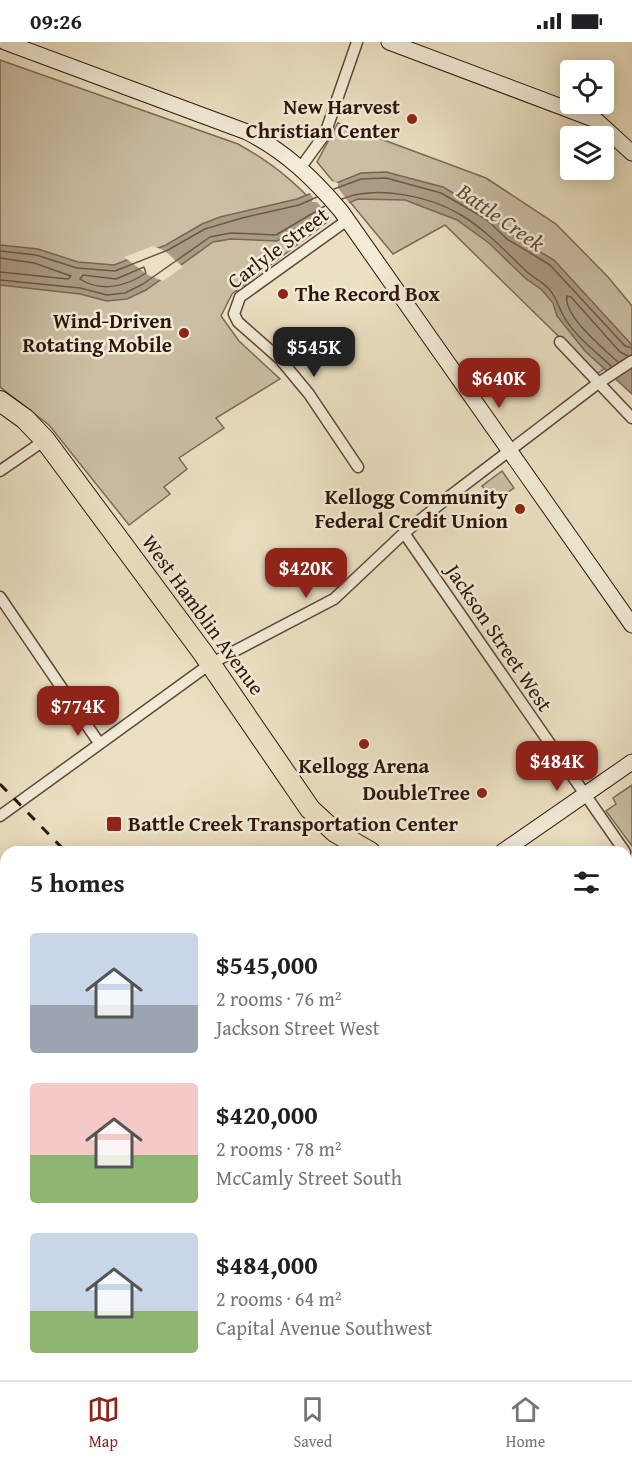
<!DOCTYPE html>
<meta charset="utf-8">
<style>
body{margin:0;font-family:"Gentium Book Plus",serif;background:#f6f6f6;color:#202124;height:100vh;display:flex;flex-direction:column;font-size:22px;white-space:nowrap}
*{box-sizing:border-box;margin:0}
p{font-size:20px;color:#757577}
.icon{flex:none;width:33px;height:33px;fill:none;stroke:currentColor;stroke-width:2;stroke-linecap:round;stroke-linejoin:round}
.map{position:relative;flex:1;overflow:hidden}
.panel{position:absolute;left:0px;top:804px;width:633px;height:534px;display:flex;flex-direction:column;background:#fff;border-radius:18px 18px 0 0;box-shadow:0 3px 15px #0003}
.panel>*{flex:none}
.buttons{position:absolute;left:560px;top:18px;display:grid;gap:12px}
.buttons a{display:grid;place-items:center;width:54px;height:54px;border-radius:6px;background:#fff;box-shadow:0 3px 15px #0003;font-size:30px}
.price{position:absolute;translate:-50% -51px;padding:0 14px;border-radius:12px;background:#8f2418;color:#fff;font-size:20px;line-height:39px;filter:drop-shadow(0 2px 3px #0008)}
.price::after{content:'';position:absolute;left:50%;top:36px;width:18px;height:14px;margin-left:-9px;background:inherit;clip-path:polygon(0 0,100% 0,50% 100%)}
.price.current{background:#222;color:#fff}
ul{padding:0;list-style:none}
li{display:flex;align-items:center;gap:18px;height:150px;padding:0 30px}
li span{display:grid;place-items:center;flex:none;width:168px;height:120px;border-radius:6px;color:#555}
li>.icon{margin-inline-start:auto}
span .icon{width:72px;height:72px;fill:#fffc;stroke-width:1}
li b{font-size:26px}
h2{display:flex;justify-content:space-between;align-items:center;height:72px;padding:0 30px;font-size:26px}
.status{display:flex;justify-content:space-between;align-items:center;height:42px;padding:0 30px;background:#fff;direction:ltr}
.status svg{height:16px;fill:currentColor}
.tab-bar{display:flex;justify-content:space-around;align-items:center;height:84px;border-top:2px solid #e0e0e0;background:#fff;font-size:16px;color:#757577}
.tab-bar a{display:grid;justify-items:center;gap:3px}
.tab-bar .current{color:#8f2418}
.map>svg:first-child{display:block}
</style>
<div class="status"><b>09:26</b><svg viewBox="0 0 49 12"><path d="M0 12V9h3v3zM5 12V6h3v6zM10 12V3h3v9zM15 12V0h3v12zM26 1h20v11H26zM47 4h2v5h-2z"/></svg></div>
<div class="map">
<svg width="632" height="1338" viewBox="0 0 632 1338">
<rect width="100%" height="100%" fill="#ebe0c2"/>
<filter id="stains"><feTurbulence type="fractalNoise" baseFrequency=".00333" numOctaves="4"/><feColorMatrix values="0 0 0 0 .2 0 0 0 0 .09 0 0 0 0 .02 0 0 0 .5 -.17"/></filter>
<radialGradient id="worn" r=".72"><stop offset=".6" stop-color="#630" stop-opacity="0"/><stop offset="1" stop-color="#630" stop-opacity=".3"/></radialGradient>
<g fill="#cbbea3" stroke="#7c6a58" stroke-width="1.5">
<path d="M0 18 238 102C279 125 299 144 330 178L232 252 221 274 239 299 280 337 216 376 224 386 179 416 187 427 164 445 170 452 129 483 49 383 0 345Z"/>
<path d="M338 81 486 136 556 182 608 235 632 264V305L597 332 445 183 393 212 317 120Z"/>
<path d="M502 429 514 446 494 460 482 444Z"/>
<path d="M632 743V804L606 769 616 762 613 756Z"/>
</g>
<path fill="#ab9b84" stroke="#796654" stroke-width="1.5" d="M386 130 443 145 490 173 510 192 554 218 632 303V352L585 309 557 274 553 261 542 248 525 236 489 201 457 178 405 158 358 157 326 170 277 199 231 197 213 200 146 248 127 257 107 259 80 252 0 243V203L38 207 78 220 114 223 166 203 202 182 220 175 297 157 361 131Z"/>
<g fill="#ebe0c2">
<path d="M331 139 338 141V146L350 162 328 173 317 160H312L313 155 308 149Z"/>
<path d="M153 204 165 209 183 225 163 239 148 233 124 215Z"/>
</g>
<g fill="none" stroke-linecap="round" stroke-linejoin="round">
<g stroke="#6c5848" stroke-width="1.5">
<path d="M334 147 361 137 386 136 441 151 486 177 507 197 550 223 625 304 632 306"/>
<path d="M342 157C377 143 430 154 461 173 486 188 506 210 527 230 534 236 543 240 549 247 556 255 557 261 562 271 572 292 595 309 611 324"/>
<path d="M0 209 36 213 77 226 115 229 168 208 205 187 242 176 299 163 317 155"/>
<path d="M0 216 34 221 71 234 68 237 0 230"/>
<path d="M144 225 146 231C127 244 101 251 80 237L83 233 116 237Z"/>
<path d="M0 238 80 246 107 253 125 251 143 242 210 195 231 191 276 193 325 164"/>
<path d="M618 320C604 307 563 274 567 254L571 255 620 310 628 314"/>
</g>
<defs>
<g id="street">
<path d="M301 125 325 92 357 0"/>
<path d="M346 179 240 255 234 272 238 280 280 317 309 352 358 425"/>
<path d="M560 300 632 376"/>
<path d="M0 429 45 398"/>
<path d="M404 491 625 810"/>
<path d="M0 555 99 701"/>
<path d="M0 774 210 622 334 557 404 491 450 454 597 342 632 319"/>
<path d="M627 879 632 867"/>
<path d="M0 987 6 995"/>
<path d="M0 1292H6"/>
<path d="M627 1296 632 1297"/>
<path d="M462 1338 463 1332"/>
</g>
<g id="secondary">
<path d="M5 0 247 90C286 110 313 136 341 169L632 583"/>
<path d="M389 0 596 78 632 111"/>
<path d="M502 810 632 720"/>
<path d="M0 1171 6 1166"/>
</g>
<g id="primary">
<path d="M0 1105 6 1110"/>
<path d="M128 1332 129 1338"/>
</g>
<g id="highway">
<path d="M0 359 25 377 45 398 203 611 310 767 335 790 370 810"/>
<path d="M627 922 632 924"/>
<path d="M627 939 632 940"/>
</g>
</defs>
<use href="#street" stroke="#5d483a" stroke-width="13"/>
<use href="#secondary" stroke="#2e160d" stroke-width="17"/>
<use href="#primary" stroke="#2e160d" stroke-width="19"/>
<use href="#highway" stroke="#2e160d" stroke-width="22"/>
<use href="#street" stroke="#f2ebd7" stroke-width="10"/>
<use href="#secondary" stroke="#f2ebd7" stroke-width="15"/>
<use href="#primary" stroke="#ebe0c2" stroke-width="16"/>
<use href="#highway" stroke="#ebe0c2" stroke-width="20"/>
<g stroke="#2e160d" stroke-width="3" stroke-dasharray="10 10" stroke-linecap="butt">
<path d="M0 742 66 810"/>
<path d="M579 1332 584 1338"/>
</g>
</g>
<g fill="#8f2418" stroke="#f2ebd7" stroke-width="2">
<circle cx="412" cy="77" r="6"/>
<circle cx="283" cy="252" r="6"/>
<circle cx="184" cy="291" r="6"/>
<circle cx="520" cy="467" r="6"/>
<circle cx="364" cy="702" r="6"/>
<circle cx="482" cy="751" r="6"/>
<rect x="106" y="774" width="16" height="16" rx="3"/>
</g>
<g text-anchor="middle" stroke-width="5" stroke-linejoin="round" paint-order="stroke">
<g font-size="21" font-weight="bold" fill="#2e160d" stroke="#f2ebd7" text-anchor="end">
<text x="400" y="72">New Harvest<tspan x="400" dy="24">Christian Center</tspan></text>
<text x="295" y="259" text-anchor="start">The Record Box</text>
<text x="172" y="286">Wind-Driven<tspan x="172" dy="24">Rotating Mobile</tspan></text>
<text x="508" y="462">Kellogg Community<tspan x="508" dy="24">Federal Credit Union</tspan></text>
<text x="364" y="731" text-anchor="middle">Kellogg Arena</text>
<text x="470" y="758">DoubleTree</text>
<text x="128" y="789" text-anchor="start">Battle Creek Transportation Center</text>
</g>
<g font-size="21" fill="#2e160d" stroke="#f2ebd7">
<text transform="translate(278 206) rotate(-37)" y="7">Carlyle Street</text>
<text transform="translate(203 573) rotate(54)" y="7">West Hamblin Avenue</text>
<text transform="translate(499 596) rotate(56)" y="7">Jackson Street West</text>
</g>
<g font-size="22" font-style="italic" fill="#604b3d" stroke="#f2ebd7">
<text transform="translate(501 175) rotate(35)" y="8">Battle Creek</text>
</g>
</g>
<rect width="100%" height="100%" filter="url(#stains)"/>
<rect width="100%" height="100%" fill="url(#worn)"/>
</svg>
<div class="buttons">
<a><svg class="icon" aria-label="locate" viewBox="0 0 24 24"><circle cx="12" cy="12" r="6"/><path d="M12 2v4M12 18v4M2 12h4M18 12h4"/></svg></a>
<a><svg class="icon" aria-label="layers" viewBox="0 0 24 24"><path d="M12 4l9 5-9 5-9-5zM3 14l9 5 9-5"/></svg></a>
</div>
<b class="price current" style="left:314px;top:336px">$545K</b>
<b class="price" style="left:499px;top:367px">$640K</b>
<b class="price" style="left:306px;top:557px">$420K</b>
<b class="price" style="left:78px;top:695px">$774K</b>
<b class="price" style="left:557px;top:750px">$484K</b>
<section class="panel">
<h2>5 homes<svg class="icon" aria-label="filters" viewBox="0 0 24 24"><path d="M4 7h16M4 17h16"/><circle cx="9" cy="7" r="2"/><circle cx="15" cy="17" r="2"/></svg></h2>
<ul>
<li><span style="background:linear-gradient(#c9d6e8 60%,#9aa5b1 0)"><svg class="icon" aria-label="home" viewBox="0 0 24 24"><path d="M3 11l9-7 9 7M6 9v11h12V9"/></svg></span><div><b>$545,000</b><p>2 rooms · 76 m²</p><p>Jackson Street West</p></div></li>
<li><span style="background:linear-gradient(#f6c9c9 60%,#8fb573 0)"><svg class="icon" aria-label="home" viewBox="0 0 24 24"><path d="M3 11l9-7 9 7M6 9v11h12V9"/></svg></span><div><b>$420,000</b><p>2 rooms · 78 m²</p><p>McCamly Street South</p></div></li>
<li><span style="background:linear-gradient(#c9d6e8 65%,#8fb573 0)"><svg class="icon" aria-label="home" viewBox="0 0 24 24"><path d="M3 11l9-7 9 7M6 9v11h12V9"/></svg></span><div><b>$484,000</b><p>2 rooms · 64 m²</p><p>Capital Avenue Southwest</p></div></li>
</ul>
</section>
</div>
<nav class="tab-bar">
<a class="current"><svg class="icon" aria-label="map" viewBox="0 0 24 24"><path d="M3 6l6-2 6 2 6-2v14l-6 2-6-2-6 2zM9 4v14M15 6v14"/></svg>Map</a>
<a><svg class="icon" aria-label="saved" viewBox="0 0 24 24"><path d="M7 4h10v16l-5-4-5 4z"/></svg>Saved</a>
<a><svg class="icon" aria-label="home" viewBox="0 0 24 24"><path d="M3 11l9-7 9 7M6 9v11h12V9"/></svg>Home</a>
</nav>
